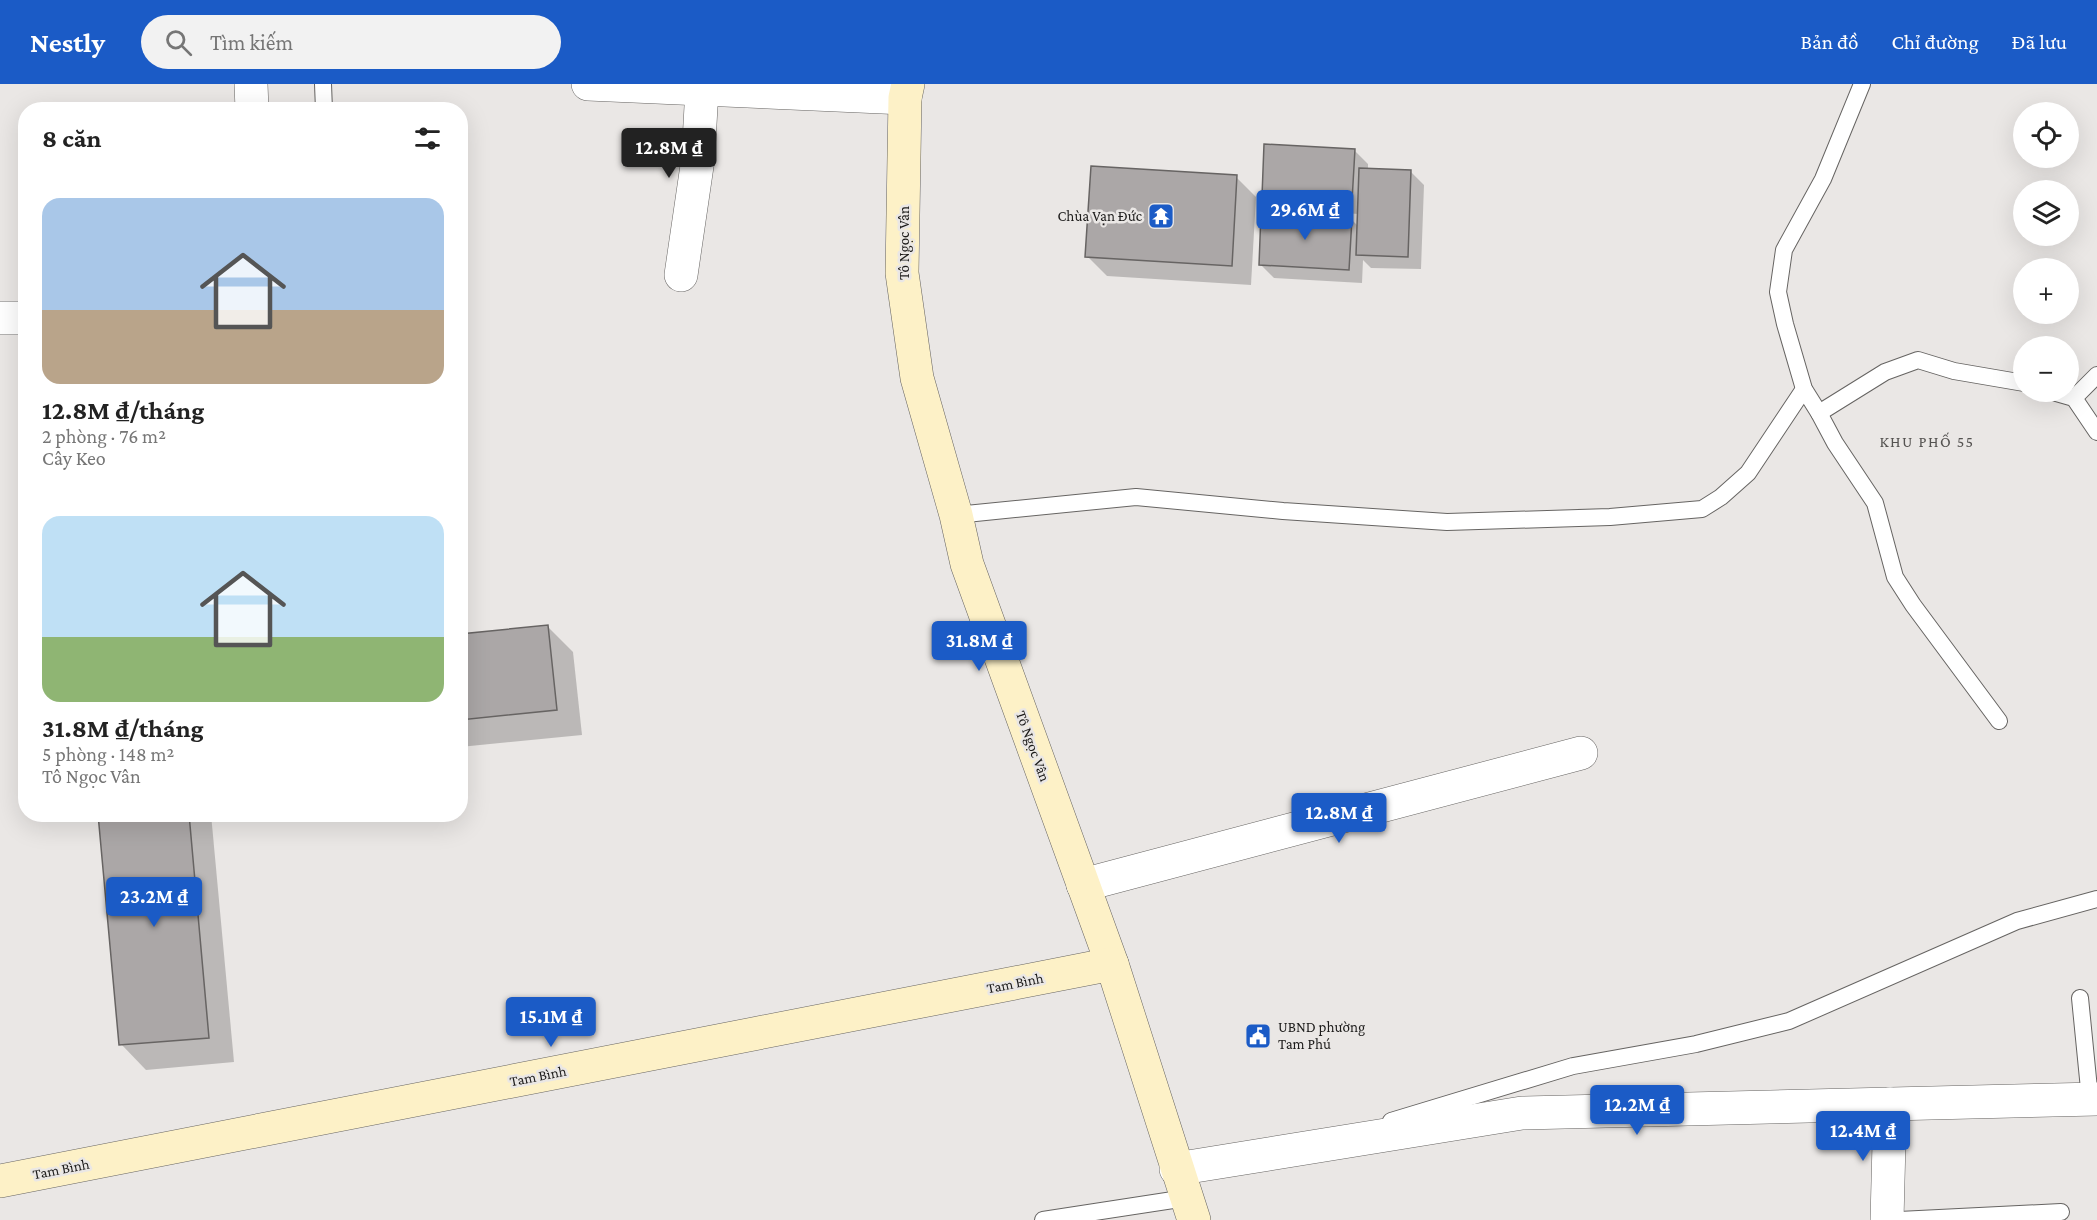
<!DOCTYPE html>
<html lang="vi">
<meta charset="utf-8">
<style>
body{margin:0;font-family:"Crimson Pro",serif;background:#f2f2f2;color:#222;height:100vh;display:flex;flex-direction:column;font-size:22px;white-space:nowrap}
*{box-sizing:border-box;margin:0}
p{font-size:20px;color:#767676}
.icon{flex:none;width:33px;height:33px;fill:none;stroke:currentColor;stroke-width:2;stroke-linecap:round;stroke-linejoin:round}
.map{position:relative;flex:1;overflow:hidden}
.drawer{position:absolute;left:18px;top:18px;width:450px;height:720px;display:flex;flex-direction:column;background:#fff;border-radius:24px;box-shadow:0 6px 24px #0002}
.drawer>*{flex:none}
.buttons{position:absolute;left:2013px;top:18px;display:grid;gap:12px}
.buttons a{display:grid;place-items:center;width:66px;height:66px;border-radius:50%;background:#fff;box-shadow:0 6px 24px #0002;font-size:30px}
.price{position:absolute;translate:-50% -51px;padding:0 14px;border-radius:6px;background:#1b5bc6;color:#fff;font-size:20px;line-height:39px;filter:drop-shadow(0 2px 3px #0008)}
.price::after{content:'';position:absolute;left:50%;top:36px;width:18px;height:14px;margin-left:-9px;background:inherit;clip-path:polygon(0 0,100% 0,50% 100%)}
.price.selected{background:#222;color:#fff}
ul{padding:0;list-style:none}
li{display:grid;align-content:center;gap:12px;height:318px;padding:0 24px}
li span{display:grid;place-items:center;height:186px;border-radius:18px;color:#555}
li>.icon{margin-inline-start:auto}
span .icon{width:108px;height:108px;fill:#fffc;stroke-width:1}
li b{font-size:26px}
h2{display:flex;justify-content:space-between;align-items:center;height:72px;padding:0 24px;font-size:26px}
header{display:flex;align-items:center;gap:36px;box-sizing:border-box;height:84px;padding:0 30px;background:#1b5bc6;color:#fff}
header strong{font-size:28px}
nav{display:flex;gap:33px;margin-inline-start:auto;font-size:21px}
.search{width:420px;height:54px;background:#f2f2f2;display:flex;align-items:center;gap:15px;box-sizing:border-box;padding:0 21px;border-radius:33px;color:#767676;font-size:22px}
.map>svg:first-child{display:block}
</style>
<header>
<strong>Nestly</strong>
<div class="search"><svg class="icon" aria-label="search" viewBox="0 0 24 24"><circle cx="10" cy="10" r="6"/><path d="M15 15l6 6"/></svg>Tìm kiếm</div>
<nav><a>Bản đồ</a><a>Chỉ đường</a><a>Đã lưu</a></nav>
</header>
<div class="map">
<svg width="2097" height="1136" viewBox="0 0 2097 1136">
<rect width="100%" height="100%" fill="#eae7e5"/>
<g fill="#0003">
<path d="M1354 66 1368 80V86L1411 88 1424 101 1421 185 1371 184 1363 176 1362 199 1274 194 1260 180 1351 135 1358 142 1359 130 1277 125 1264 112Z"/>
<path d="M1236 93 1256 113 1251 201 1107 192 1087 172Z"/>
<path d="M548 543 573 568 582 651 460 663V552Z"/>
<path d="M100 730H211L234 978 146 986 121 960Z"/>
</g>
<g fill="#aba7a7" stroke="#676463" stroke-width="1.5">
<path d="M1264 60 1355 65 1352 117 1262 112Z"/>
<path d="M1091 82 1237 91 1232 182 1085 173Z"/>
<path d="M1359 84 1411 86 1408 173 1356 171Z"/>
<path d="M1261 129 1352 134 1349 186 1259 181Z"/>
<path d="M548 541 557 626 460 636V550Z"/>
<path d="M98 730H189L209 954 119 961Z"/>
</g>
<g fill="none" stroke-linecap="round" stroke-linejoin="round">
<defs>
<g id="service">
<path d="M323 0 324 26"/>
<path d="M1862 0 1823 95 1784 166 1778 208 1785 240 1804 305 1819 329 1835 359 1875 419 1895 493 1913 521 1999 637"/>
<path d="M2053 308 2074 314 2097 348"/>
<path d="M2074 314 2097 291"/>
<path d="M1819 329 1885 288 1918 276 1954 287 2024 299"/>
<path d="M956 431 1136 413 1283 427 1447 438 1610 433 1702 425 1721 413 1748 389 1804 305"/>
<path d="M2080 914 2090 1015"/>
<path d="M1391 1037 1573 982 1696 960 1789 937 2017 837 2097 815"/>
<path d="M1043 1136 1186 1114"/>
<path d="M1899 1136 2061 1128"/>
</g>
<g id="minor">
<path d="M251 0 252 26"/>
<path d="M588 0 905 14"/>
<path d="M681 191 698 75 702 5"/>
<path d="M0 234H26"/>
<path d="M1083 801 1581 669"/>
<path d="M1176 1085 1522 1029 2097 1015"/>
<path d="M1887 1136 1890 1020"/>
</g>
<g id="secondary">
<path d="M908 0 905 14 902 189 917 294 956 431 967 480 1112 880 1194 1136"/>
<path d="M0 1097 1112 880"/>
</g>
</defs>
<use href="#service" stroke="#666462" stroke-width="18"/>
<use href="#minor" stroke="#666462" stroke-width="34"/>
<use href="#secondary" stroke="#666462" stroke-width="34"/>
<use href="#service" stroke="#fff" stroke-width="16"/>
<use href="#minor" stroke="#fff" stroke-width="33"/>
<use href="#secondary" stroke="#fdf1c7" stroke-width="33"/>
</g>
<defs>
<symbol id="temple-square" viewBox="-11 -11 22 22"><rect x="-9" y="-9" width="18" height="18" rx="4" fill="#1b5bc6" stroke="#eae7e5"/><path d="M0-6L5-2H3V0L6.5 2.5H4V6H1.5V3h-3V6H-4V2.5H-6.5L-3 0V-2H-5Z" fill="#fff"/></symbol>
<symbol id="civic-square" viewBox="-11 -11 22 22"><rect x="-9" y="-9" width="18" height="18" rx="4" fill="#1b5bc6" stroke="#eae7e5"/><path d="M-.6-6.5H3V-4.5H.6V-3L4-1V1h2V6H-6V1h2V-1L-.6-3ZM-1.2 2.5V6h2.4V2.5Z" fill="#fff"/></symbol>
</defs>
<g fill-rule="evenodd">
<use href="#temple-square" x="1146" y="117" width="30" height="30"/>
<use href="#civic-square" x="1243" y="937" width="30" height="30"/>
</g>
<g text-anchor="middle" stroke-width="5" stroke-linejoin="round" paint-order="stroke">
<g font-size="15" fill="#1c1b1a" stroke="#eae7e5" text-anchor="end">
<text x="1142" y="137">Chùa Vạn Đức</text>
<text x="1278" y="948" text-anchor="start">UBND phường<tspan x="1278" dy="17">Tam Phú</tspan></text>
</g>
<g font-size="15" fill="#1c1b1a" stroke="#eae7e5">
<text transform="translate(904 159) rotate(-90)" y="5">Tô Ngọc Vân</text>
<text transform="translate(1033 662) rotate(70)" y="5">Tô Ngọc Vân</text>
<text transform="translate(1015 899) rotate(-11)" y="5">Tam Bình</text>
<text transform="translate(538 992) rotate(-11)" y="5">Tam Bình</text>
<text transform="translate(61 1085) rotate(-11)" y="5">Tam Bình</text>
</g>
<g font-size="16" letter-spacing="1.5" fill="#555351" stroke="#eae7e5">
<text x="1927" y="363">KHU PHỐ 55</text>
</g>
</g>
</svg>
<div class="buttons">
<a><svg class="icon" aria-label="locate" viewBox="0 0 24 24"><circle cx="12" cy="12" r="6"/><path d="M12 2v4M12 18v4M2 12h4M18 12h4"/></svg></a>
<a><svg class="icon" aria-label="layers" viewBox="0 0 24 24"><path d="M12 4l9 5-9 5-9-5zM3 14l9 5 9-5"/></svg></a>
<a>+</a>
<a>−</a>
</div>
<b class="price selected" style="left:669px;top:95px">12.8M ₫</b>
<b class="price" style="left:1305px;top:157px">29.6M ₫</b>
<b class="price" style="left:979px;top:588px">31.8M ₫</b>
<b class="price" style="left:1339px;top:760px">12.8M ₫</b>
<b class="price" style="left:154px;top:844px">23.2M ₫</b>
<b class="price" style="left:551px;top:964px">15.1M ₫</b>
<b class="price" style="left:1637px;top:1052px">12.2M ₫</b>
<b class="price" style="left:1863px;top:1078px">12.4M ₫</b>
<section class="drawer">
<h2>8 căn<svg class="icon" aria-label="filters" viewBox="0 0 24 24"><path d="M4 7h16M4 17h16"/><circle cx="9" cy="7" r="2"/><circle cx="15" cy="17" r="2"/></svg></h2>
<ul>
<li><span style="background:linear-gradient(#a9c7e8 60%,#b9a48a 0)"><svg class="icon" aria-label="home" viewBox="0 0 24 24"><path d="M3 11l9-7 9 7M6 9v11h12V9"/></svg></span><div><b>12.8M ₫/tháng</b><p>2 phòng · 76 m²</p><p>Cây Keo</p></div></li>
<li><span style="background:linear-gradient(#bfe0f5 65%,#8fb573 0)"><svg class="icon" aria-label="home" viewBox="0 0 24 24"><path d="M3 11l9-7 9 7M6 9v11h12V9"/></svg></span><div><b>31.8M ₫/tháng</b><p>5 phòng · 148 m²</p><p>Tô Ngọc Vân</p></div></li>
</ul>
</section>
</div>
